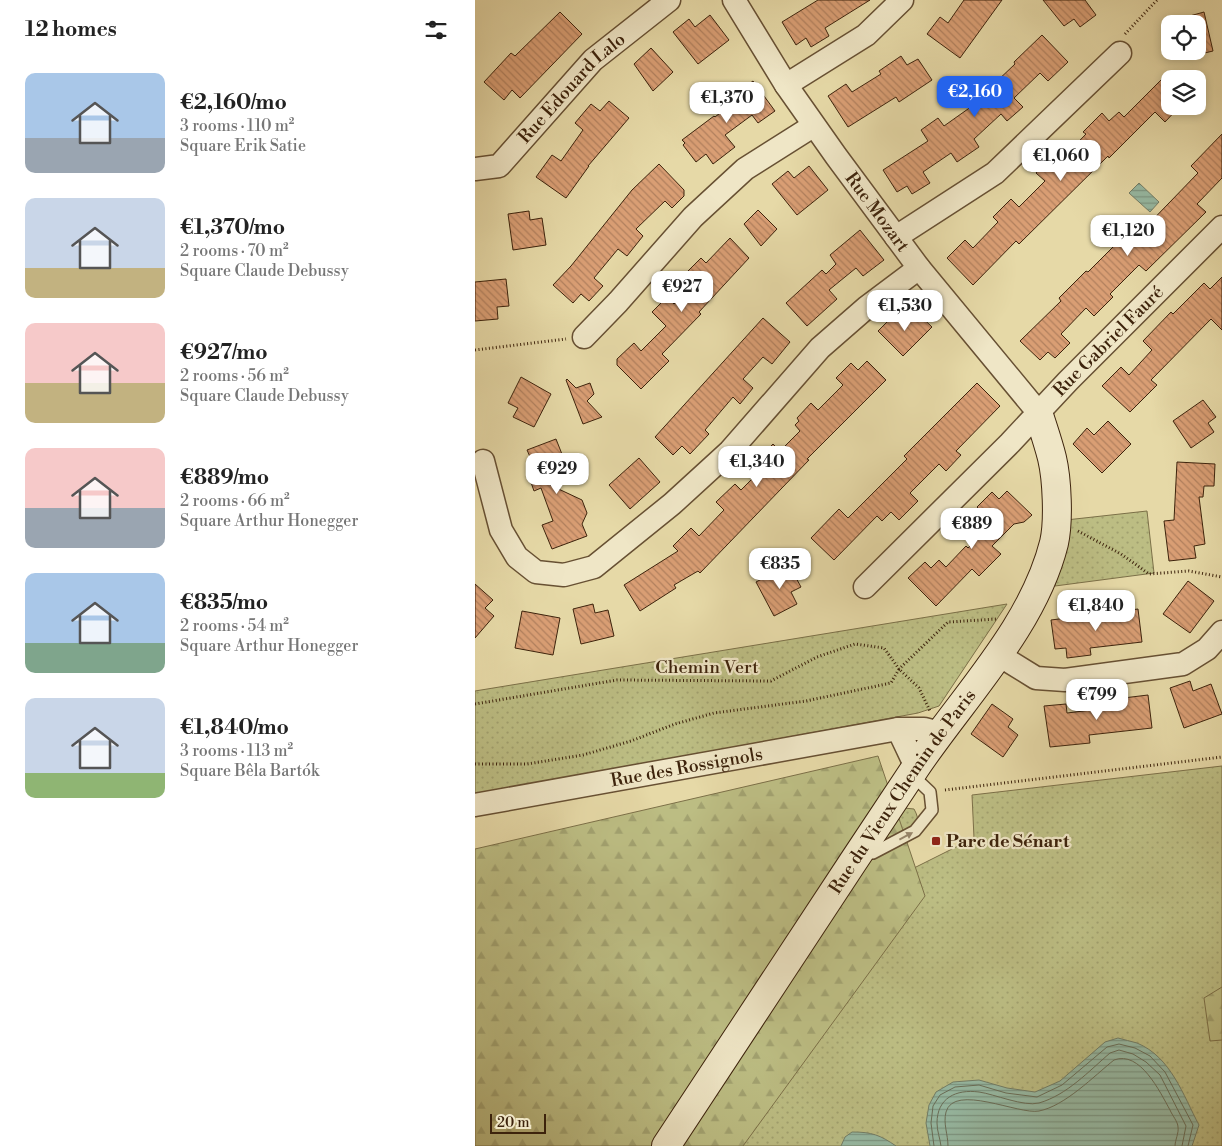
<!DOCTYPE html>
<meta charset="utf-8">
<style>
body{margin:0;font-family:"Libre Bodoni",serif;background:#f2f2f2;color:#222;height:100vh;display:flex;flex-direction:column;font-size:19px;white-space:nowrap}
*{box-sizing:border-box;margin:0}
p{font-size:16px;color:#767676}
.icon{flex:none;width:28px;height:28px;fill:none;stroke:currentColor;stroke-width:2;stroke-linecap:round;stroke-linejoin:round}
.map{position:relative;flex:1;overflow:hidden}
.sheet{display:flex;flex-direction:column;background:#fff;width:475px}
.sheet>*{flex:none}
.fabs{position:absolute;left:686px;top:15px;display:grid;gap:10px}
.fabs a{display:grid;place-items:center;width:45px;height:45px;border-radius:10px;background:#fff;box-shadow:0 2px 8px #0003;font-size:25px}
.scale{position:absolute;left:15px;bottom:12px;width:56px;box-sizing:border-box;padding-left:5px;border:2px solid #3d230c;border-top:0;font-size:14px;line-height:18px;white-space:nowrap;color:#3d230c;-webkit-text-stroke:4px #efe6c6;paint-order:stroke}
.price{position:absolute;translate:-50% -42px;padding:0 11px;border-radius:10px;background:#fff;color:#222;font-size:16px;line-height:32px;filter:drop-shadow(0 1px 2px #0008)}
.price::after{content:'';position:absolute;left:50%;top:30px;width:15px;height:11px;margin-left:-8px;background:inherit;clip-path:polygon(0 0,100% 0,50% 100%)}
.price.active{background:#2563eb;color:#fff}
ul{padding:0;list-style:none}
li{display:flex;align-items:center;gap:15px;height:125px;padding:0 25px}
li span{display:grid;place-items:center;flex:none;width:140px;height:100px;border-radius:10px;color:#555}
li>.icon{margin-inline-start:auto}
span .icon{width:60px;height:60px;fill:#fffc;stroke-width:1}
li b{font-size:21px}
h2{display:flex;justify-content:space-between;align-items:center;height:60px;padding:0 25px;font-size:21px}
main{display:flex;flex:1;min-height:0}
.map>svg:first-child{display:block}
</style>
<main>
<section class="sheet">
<h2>12 homes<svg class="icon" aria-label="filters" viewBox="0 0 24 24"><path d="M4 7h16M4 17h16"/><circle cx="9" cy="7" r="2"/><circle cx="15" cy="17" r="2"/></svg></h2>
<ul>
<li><span style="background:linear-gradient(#a9c7e8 65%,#9aa5b1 0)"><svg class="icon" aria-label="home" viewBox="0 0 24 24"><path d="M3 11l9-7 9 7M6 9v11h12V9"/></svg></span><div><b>€2,160/mo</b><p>3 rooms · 110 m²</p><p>Square Erik Satie</p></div></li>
<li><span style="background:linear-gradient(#c9d6e8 70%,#c2b280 0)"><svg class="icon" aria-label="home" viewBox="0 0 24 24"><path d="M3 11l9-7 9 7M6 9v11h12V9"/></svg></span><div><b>€1,370/mo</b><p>2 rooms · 70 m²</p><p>Square Claude Debussy</p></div></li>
<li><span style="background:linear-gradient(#f6c9c9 60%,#c2b280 0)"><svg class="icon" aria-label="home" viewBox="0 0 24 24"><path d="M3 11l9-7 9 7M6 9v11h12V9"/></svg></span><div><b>€927/mo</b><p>2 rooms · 56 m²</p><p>Square Claude Debussy</p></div></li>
<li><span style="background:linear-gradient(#f6c9c9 60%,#9aa5b1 0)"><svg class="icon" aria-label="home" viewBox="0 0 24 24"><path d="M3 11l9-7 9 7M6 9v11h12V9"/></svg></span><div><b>€889/mo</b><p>2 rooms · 66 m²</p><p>Square Arthur Honegger</p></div></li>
<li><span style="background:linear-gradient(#a9c7e8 70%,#7fa58c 0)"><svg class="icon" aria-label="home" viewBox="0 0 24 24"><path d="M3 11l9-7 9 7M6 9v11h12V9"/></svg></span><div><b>€835/mo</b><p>2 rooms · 54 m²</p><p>Square Arthur Honegger</p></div></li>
<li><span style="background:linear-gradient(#c9d6e8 75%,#8fb573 0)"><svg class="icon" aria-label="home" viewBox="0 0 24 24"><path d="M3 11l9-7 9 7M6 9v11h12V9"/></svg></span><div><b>€1,840/mo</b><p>3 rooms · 113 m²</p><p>Square Bêla Bartók</p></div></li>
</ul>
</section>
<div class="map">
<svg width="747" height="1146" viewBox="0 0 747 1146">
<defs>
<pattern id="grass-dots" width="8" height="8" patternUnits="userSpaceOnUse" patternTransform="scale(1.25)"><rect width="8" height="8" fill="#bcbd83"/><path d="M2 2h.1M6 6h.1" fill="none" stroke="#a2a270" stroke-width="1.8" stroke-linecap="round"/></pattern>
<pattern id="forest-firs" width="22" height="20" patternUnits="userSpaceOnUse" patternTransform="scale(1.25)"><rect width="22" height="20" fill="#bcbd83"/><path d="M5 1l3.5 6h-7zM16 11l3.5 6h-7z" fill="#a2a270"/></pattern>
<pattern id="water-rules" width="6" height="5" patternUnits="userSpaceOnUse" patternTransform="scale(1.25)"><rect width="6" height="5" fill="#97baa4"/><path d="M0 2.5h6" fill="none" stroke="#7c9784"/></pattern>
<pattern id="building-back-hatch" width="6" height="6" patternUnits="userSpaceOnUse" patternTransform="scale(1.25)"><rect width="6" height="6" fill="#d99e74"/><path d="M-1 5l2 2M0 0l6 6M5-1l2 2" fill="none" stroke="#b1805e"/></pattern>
</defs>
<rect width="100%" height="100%" fill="#e6d9a7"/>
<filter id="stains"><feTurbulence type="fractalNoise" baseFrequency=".004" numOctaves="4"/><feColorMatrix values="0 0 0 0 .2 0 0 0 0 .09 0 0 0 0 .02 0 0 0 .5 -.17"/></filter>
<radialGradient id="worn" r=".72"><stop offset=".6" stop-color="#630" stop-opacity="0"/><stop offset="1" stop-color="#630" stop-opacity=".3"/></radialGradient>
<g fill="url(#grass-dots)" stroke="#7c7048">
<path d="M672 511 679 573 580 586 591 520Z"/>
<path d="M532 604 464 706 443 713 0 795V691Z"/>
<path d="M747 766V1146H212L373 901 499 838 497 795Z"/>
<path d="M429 808 439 809C452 832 427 831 411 835Z"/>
</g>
<g fill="url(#forest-firs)" stroke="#7c7048">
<path d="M403 756 450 896 268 1146H0V849Z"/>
<path d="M747 987V1040L735 1041 729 998Z"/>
</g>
<g fill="url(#water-rules)" stroke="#737e67">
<path d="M664 183 684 202 675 212 654 193Z"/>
<path d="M643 1038C649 1040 656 1041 662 1043 696 1057 708 1095 724 1125L717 1146H455L451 1123 454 1105 461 1092 478 1082 504 1080 532 1088 560 1092 585 1081 630 1042Z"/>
<path d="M377 1132C397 1132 405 1135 421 1146H366L370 1137Z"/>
</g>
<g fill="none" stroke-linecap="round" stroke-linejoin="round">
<g stroke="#6a6e58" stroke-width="1">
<path d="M459 1146 456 1123 458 1106 465 1095 480 1087 504 1085 531 1093 562 1097 587 1085 632 1047 644 1044 660 1048 675 1056 690 1072 718 1125 713 1146"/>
<path d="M466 1146C465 1138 462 1131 462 1123 462 1098 481 1089 504 1092 519 1094 549 1107 564 1103 592 1095 614 1071 635 1053L644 1050 658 1054 671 1062 685 1075 711 1126 707 1146"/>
<path d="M473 1146C473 1134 468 1124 471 1112 479 1083 544 1115 564 1111 590 1106 619 1076 639 1060 665 1050 685 1092 695 1110 697 1115 703 1122 703 1127 704 1133 700 1140 700 1146"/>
</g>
</g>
<g fill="url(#building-back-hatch)" stroke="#3d230c">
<path d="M343 0H395L350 28 354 36 336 47 331 38 321 45 307 22Z"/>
<path d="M489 0H527L485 58 452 34 465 17 473 23Z"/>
<path d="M568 0H610L621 15 605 27 599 19 589 26Z"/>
<path d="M85 12 107 34 45 98 37 90 29 100 9 82 36 53 40 56Z"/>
<path d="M729 12 738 51 713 57 712 51H722V24H705L704 19Z"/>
<path d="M235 15 254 40 223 64 198 32 214 19 220 27Z"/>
<path d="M567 35 593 62 573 81 565 73 539 98 548 107 532 121 526 114 499 139 504 147 482 162 476 153 448 172 455 183 442 191 437 194 432 186 422 192 408 170 453 141 446 130 463 118 469 126 500 104 499 103 540 64 539 62Z"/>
<path d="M176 48 198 72 178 91 159 64Z"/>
<path d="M426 56 432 65 443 59 457 80 424 102 421 97 373 127 353 96 371 84 377 92 406 74 404 71Z"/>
<path d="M695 71 703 79H695V106H705L690 122 680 112 634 158 633 156 544 244 541 241 498 285 472 258 490 240 498 248 523 222 518 217 536 199 544 207 570 181 561 173 574 158 581 165 611 134 608 132 627 113 634 121 644 112 649 117Z"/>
<path d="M278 81 300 111 283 123 277 115 250 135 260 147 238 164 231 154 221 162 208 145 210 143 207 140 239 116 240 117 255 105 251 101Z"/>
<path d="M134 101 154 118 113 166H114L91 198 61 177 77 155 86 161 108 130 100 123 116 104 125 111Z"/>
<path d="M747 134V178L722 204 731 212 671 271 664 265 635 294 638 297 619 316 611 308 586 334 595 343 580 358 573 352 565 360 545 341 586 301 584 298 611 271 613 272 657 228 664 234 723 173 716 166Z"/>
<path d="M184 164 209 190V196L197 208 190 201 161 229 168 236 152 256 143 249 119 278 128 286 114 301 106 294 98 303 78 285 96 266 157 190Z"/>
<path d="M334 166 353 190 322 215 297 184 313 171 319 178Z"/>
<path d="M283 210 302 229 286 246 269 224Z"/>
<path d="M54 211 55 220 67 218 71 245 38 250 33 214Z"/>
<path d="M385 230 409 260 388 276 381 268 354 290 362 299 332 326 311 303 347 270 351 274 361 264 355 255Z"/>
<path d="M255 238 274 258 224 312 226 314 187 354 194 361 166 389 142 365V359L159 343 166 351 191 326 177 312 192 297 199 304 221 282 211 273 226 258 231 263Z"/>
<path d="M747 277V330L736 319 676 380 682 385 655 412 627 386 646 367 654 375 677 350 668 341 696 312 698 314 729 283 735 289Z"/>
<path d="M31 279 34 306 22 307 23 319 0 321V282Z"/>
<path d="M438 309 457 327 428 356 403 331 418 316 425 323Z"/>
<path d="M288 318 315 342 297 364 288 357 268 379 278 388 265 404 258 397 230 430 234 434 215 454 207 446 198 455 180 437Z"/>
<path d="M392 361 411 380 332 459 334 460 225 573 223 571 199 585 201 588 165 611 149 585 203 551 198 546 216 528 224 536 249 510 241 502 260 484 266 490 291 465 284 458 298 444 305 451 325 431 320 425 324 421 322 418 336 403 343 410 368 385 361 378 376 363 383 370Z"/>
<path d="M46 377 76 394 59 427 38 417 43 408 33 403Z"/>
<path d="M92 379 101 388 115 383 119 394 112 401 127 417 108 424 91 380Z"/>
<path d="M502 383 525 406 481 451 486 455 471 471 464 464 435 493 443 501 424 520 416 512 407 521 402 516 359 560 336 538 364 509 373 518 432 459 429 456Z"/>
<path d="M728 400 741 417 733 423 739 432 716 448 698 421Z"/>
<path d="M633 421 656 444 627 473 598 444 612 428 619 435Z"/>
<path d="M81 439 96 477 75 485 107 500 112 513 107 524 112 536 77 549 67 525 78 521 66 488 59 491 52 471 60 468 52 450Z"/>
<path d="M164 458 185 482 155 509 134 485Z"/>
<path d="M702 462 740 464 739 486H729L728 497H724L730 544 719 546 721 558 694 561 689 521 699 520Z"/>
<path d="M532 491 557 515 549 522 539 524 517 546 526 554 504 576 497 569 461 606 433 578 450 562 456 568 464 560 471 567 491 546 493 548 518 523 502 507 517 492 524 499Z"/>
<path d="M314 565 326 587 316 592 322 604 299 616 281 582Z"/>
<path d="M713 581 739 601 715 633 688 614Z"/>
<path d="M0 584 18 600 10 608 19 616 0 638Z"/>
<path d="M118 604 120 613 133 610 139 636 106 644 98 609Z"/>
<path d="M663 609 667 642 615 648 616 655 592 658 591 648 580 649 576 620Z"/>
<path d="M47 611 85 618 78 655 40 648Z"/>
<path d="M715 681 718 691 736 684 747 714 709 728 695 688Z"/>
<path d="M673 695 677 728 614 735 615 743 575 747 569 706 591 704 592 713 633 708 632 700Z"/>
<path d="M517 704 538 719 533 727 543 735 528 757 496 734Z"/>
</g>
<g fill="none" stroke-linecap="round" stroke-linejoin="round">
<defs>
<path id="lane" d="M389 849 398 853 440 831 457 810 455 792 436 774"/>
<g id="street">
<path id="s1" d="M259 0 311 85 361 156 444 268 563 412"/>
<path d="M311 85 391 35 427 0"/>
<path id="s2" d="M0 169 24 166 118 60 194 0"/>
<path d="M421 237 520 173 645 53"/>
<path d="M109 337 143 302 218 217 270 169 338 126"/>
<path d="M8 461 26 530 42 557 61 572 89 575 119 567 197 504 255 451 345 348 392 307 444 268"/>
<path id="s3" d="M390 587 535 443 593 381 747 227"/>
<path d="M522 654 561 678 590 680 708 664 732 649 747 632"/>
<path d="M423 729 441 767"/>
<path id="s4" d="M0 805 423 729H449L465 733"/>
</g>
<g id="secondary">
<path id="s5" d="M191 1146C274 1020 357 893 441 767 488 697 558 627 579 543 584 521 582 479 577 458 573 442 568 428 563 412"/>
</g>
</defs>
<use href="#lane" stroke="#675033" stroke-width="14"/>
<use href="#street" stroke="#675033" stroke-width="25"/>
<use href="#secondary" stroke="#3d230c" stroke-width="30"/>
<g stroke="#3d230c" stroke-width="3" stroke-dasharray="1 2.5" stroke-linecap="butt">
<path d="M650 34 682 0"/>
<path d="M0 350 91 339"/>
<path d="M603 531 646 554 674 574 714 571 747 577"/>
<path d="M0 704 142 680 296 681 342 657 380 644 409 648 424 669 473 622 522 619"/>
<path d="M0 764H52L108 755 156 741 200 724 239 713 331 701 416 683 424 669 444 688 455 711"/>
<path d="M470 790 747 757"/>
</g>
<use href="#lane" stroke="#efe6c6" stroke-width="11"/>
<use href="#street" stroke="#efe6c6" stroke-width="22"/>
<use href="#secondary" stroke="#efe6c6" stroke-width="28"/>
</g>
<defs><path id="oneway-solid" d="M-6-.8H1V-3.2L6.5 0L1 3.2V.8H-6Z" transform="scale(1.25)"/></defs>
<use fill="#968469" href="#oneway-solid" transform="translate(431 836) rotate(-28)"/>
<rect fill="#8f2418" stroke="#efe6c6" stroke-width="2" x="456" y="836" width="10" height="10" rx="2.5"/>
<g text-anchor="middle" stroke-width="4.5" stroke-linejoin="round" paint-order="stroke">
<g font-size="18" fill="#3d230c" stroke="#efe6c6">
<text dy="6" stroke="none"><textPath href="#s2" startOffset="131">Rue Edouard Lalo</textPath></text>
<text dy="6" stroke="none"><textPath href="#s1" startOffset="256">Rue Mozart</textPath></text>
<text dy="6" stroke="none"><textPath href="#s3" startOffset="346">Rue Gabriel Fauré</textPath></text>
<text x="232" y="673">Chemin Vert</text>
<text dy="6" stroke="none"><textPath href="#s4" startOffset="215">Rue des Rossignols</textPath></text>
<text dy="6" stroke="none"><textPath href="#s5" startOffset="426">Rue du Vieux Chemin de Paris</textPath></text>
</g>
<g font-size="18" font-weight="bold" fill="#3d230c" stroke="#efe6c6" text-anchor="start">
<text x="471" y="847">Parc de Sénart</text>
</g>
</g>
<rect width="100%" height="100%" filter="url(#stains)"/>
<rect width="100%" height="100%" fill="url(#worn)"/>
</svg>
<div class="fabs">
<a><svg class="icon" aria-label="locate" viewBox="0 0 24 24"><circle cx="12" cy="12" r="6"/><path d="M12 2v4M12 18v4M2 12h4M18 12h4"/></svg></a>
<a><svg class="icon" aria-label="layers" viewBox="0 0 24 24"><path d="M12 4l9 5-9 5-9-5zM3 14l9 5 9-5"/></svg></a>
</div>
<div class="scale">20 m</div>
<b class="price active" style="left:500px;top:118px">€2,160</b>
<b class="price" style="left:252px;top:124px">€1,370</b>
<b class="price" style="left:586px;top:182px">€1,060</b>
<b class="price" style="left:653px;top:257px">€1,120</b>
<b class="price" style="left:207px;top:313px">€927</b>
<b class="price" style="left:430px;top:332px">€1,530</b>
<b class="price" style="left:282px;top:488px">€1,340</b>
<b class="price" style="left:82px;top:495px">€929</b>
<b class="price" style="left:497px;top:550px">€889</b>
<b class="price" style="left:305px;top:590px">€835</b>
<b class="price" style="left:621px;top:632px">€1,840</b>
<b class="price" style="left:622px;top:721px">€799</b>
</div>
</main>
